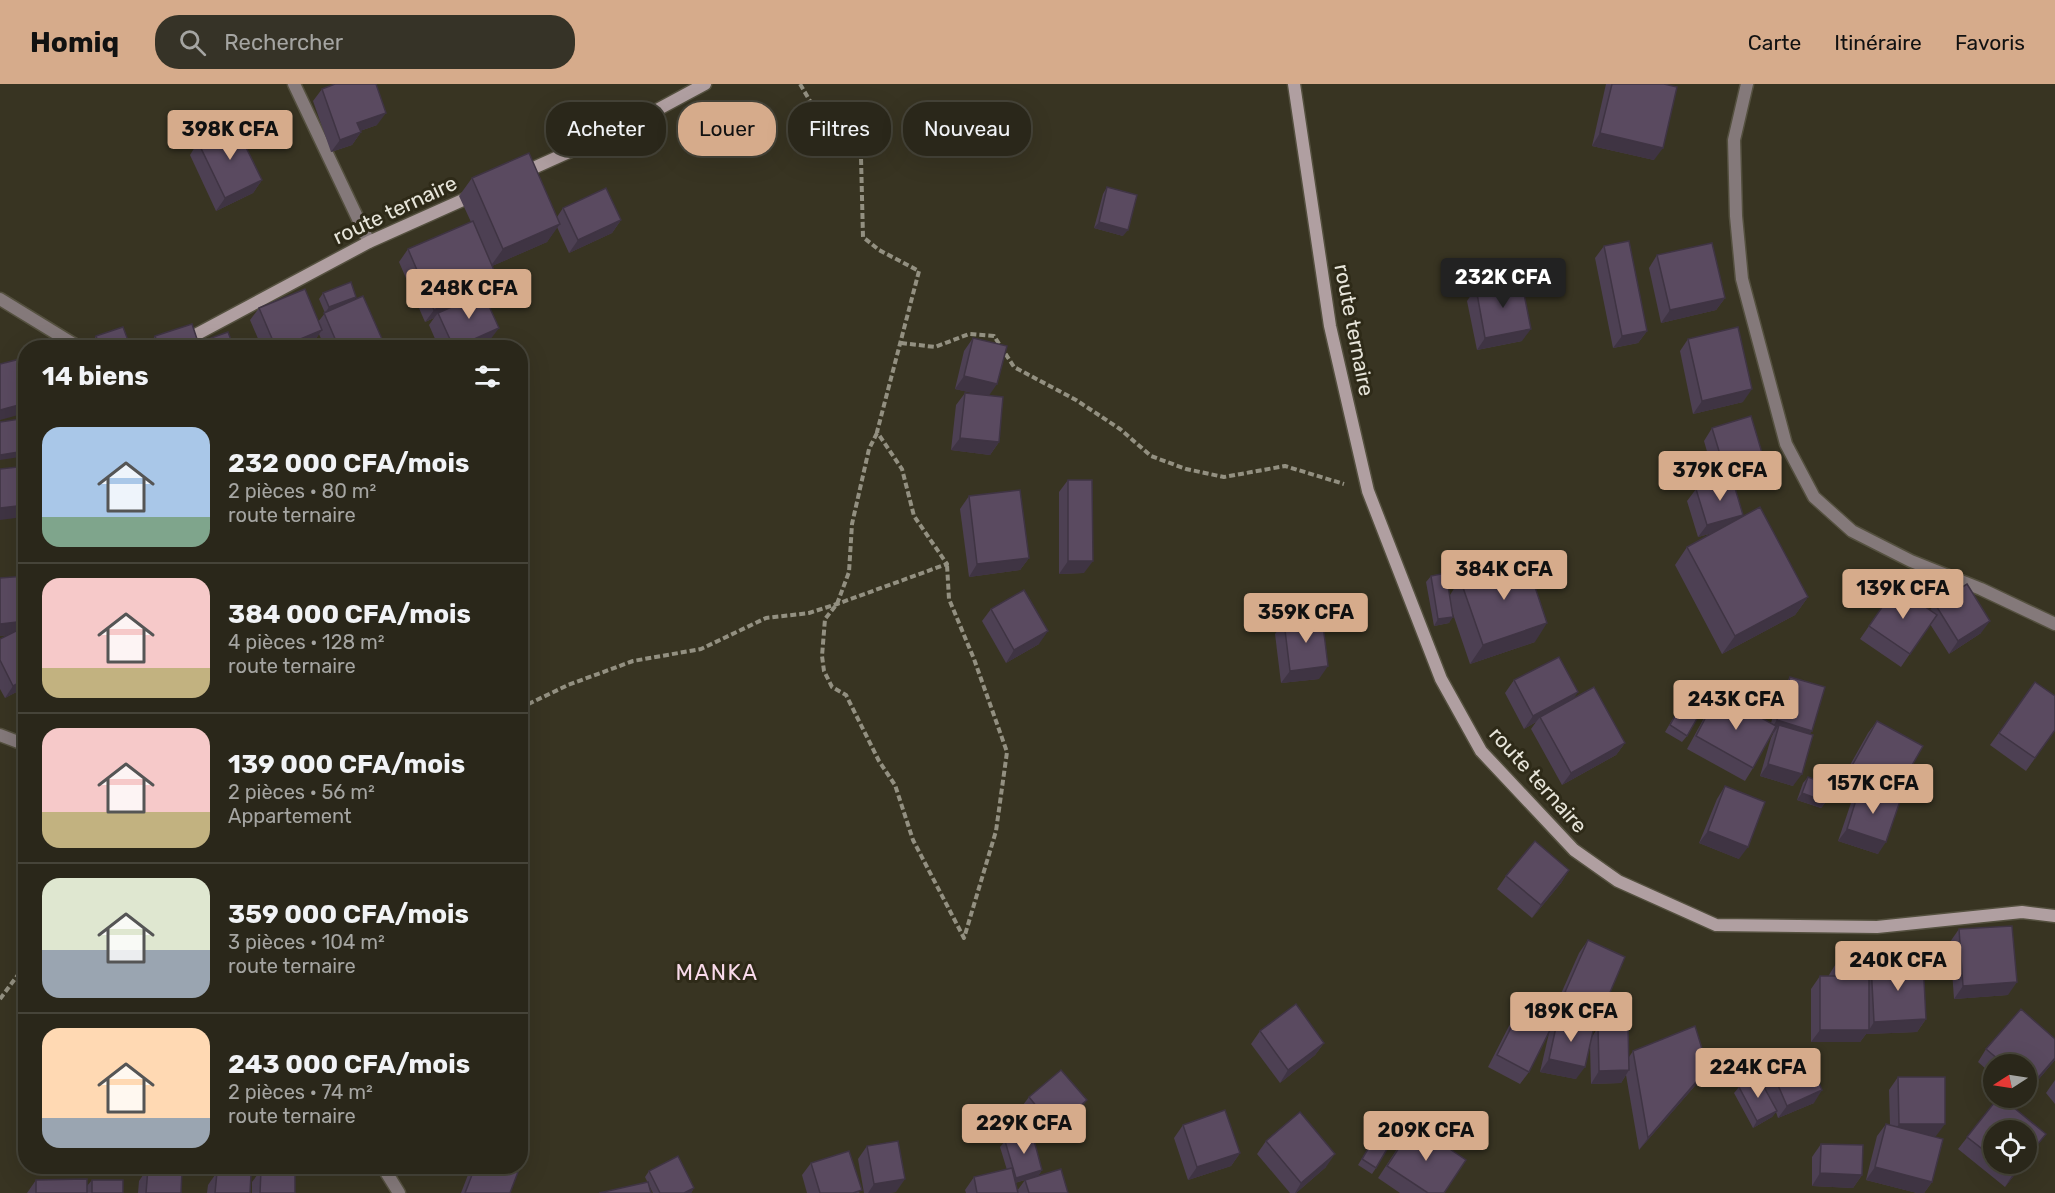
<!DOCTYPE html>
<html lang="fr">
<meta charset="utf-8">
<style>
body{margin:0;font-family:Rubik,sans-serif;background:#363327;color:#f1f3f6;height:100vh;display:flex;flex-direction:column;font-size:22px;white-space:nowrap}
*{box-sizing:border-box;margin:0}
p{font-size:20px;color:#a5a5a2}
.icon{flex:none;width:33px;height:33px;fill:none;stroke:currentColor;stroke-width:2;stroke-linecap:round;stroke-linejoin:round}
.map{position:relative;flex:1;overflow:hidden}
.drawer{position:absolute;left:18px;top:256px;width:510px;height:834px;display:flex;flex-direction:column;background:#2a271a;border-radius:24px;box-shadow:0 6px 24px #0002,0 0 0 2px #464439}
.drawer>*{flex:none}
.top-card{position:absolute;left:546px;top:18px;width:570px;height:54px;display:flex;gap:12px}
.needle{width:39px;rotate:258deg}
.tools{position:absolute;left:1983px;top:970px;display:grid;gap:12px}
.tools a{display:grid;place-items:center;width:54px;height:54px;border-radius:50%;background:#2a271a;box-shadow:0 6px 24px #0002,0 0 0 2px #464439;font-size:30px}
.price{position:absolute;translate:-50% -51px;padding:0 14px;border-radius:6px;background:#d6ab8b;color:#111;font-size:20px;line-height:39px;filter:drop-shadow(0 2px 3px #0008)}
.price::after{content:'';position:absolute;left:50%;top:36px;width:18px;height:14px;margin-left:-9px;background:inherit;clip-path:polygon(0 0,100% 0,50% 100%)}
.price.active{background:#222;color:#fff}
ul{padding:0;list-style:none}
li{display:flex;align-items:center;gap:18px;height:150px;padding:0 24px}
li+li{border-top:2px solid #464439}
li span{display:grid;place-items:center;flex:none;width:168px;height:120px;border-radius:18px;color:#555}
li>.icon{margin-inline-start:auto}
span .icon{width:72px;height:72px;fill:#fffc;stroke-width:1}
li b{font-size:26px}
h2{display:flex;justify-content:space-between;align-items:center;height:72px;padding:0 24px;font-size:26px}
.chip{padding:0 21px;border-radius:24px;background:#2a271a;box-shadow:0 6px 24px #0002,0 0 0 2px #464439;font-size:21px;line-height:54px}
.chip.active{background:#d6ab8b;color:#111}
header{display:flex;align-items:center;gap:36px;box-sizing:border-box;height:84px;padding:0 30px;background:#d6ab8b;color:#111}
header strong{font-size:28px}
nav{display:flex;gap:33px;margin-inline-start:auto;font-size:21px}
.search{width:420px;height:54px;background:#363327;display:flex;align-items:center;gap:15px;box-sizing:border-box;padding:0 21px;border-radius:24px;color:#a5a5a2;font-size:22px}
.map>svg:first-child{display:block}
</style>
<header>
<strong>Homiq</strong>
<div class="search"><svg class="icon" aria-label="search" viewBox="0 0 24 24"><circle cx="10" cy="10" r="6"/><path d="M15 15l6 6"/></svg>Rechercher</div>
<nav><a>Carte</a><a>Itinéraire</a><a>Favoris</a></nav>
</header>
<div class="map">
<svg width="2055" height="1109" viewBox="0 0 2055 1109">
<rect width="100%" height="100%" fill="#383422"/>
<g fill="none" stroke-linecap="round" stroke-linejoin="round">
<defs>
<g id="street">
<path d="M294 0 369 158"/>
<path d="M1747 0 1734 56 1736 132 1742 195 1786 360 1814 413 1852 447 1911 477 1981 505 2055 540"/>
<path d="M0 215 80 264"/>
<path d="M0 651 26 661"/>
<path d="M383 1083 399 1109"/>
</g>
<g id="secondary">
<path d="M1294 0 1330 242 1368 407 1441 595 1481 667 1574 766 1618 797 1716 841 1877 843 2022 828 2055 832"/>
<path d="M520 90 629 41 705 0"/>
<path d="M171 264 369 158 474 111"/>
</g>
</defs>
<use href="#street" stroke="#54503f" stroke-width="15"/>
<use href="#secondary" stroke="#54503f" stroke-width="15"/>
<g stroke="#939081" stroke-width="4" stroke-dasharray="6 3" stroke-linecap="butt">
<path d="M901 259 935 263 969 250 994 252 1014 283 1076 316 1120 345 1151 372 1186 385 1224 393 1285 382 1344 400"/>
<path d="M877 349 869 365 852 440 849 488 837 520 825 535 822 572 824 587 832 603 846 611 879 677 895 701 913 756 964 854 996 747 1007 668 974 575 949 515 947 481"/>
<path d="M520 624 568 601 633 577 701 565 766 534 809 529 837 520 947 480 914 432 902 385 877 348 919 187 879 166 863 153 861 73 830 51 800 0"/>
<path d="M0 915 26 880"/>
</g>
<use href="#street" stroke="#84797a" stroke-width="12"/>
<use href="#secondary" stroke="#b09fa1" stroke-width="12"/>
</g>
<g fill="#4d4053" fill-rule="evenodd">
<path d="M1606 0H1664L1654 76 1592 62Z"/>
<path d="M322 5 377 41 360 47 361 48 352 61 331 68 313 17Z"/>
<path d="M198 58 262 96 253 109 216 127 190 71Z"/>
<path d="M472 94 557 133 563 124 621 136 612 149 569 169 557 143 547 158 492 182 490 210 485 212 490 256 473 264H439L429 241 434 234 425 238 399 178 408 165 471 138 459 112Z"/>
<path d="M1107 103 1123 152 1094 144 1103 110Z"/>
<path d="M1604 162 1647 247 1638 259 1613 264 1595 174Z"/>
<path d="M1657 171 1725 214 1716 226 1661 239 1649 184Z"/>
<path d="M1476 204 1522 257 1477 266 1467 217Z"/>
<path d="M323 209 356 213 354 216 375 264H325L319 250 313 259 300 264H262L250 236 259 224 318 238 325 229 319 215Z"/>
<path d="M96 252 129 259 126 264H94L92 258Z"/>
<path d="M155 252 200 264H128L149 261Z"/>
<path d="M211 254 234 264H207L206 261Z"/>
<path d="M973 254 989 312 999 358 990 371 951 366 956 321 965 309 978 310 955 305 964 267Z"/>
<path d="M1688 255 1743 318 1693 330 1680 267Z"/>
<path d="M1712 344 1765 379 1756 392 1733 398 1741 434 1808 513 1795 531 1722 570 1675 481 1687 463 1713 449 1698 453 1687 417 1696 405 1716 399 1704 357Z"/>
<path d="M1068 396 1084 489 1059 490V408Z"/>
<path d="M969 412 1029 474 1020 486 969 493 960 425Z"/>
<path d="M26 492V603L5 614 0 605V555L9 551 0 552V494Z"/>
<path d="M1431 492 1450 511 1460 495 1535 558 1470 580 1453 530 1449 539 1434 542 1426 498Z"/>
<path d="M1896 503 1930 526 1935 520 1981 549 1949 570 1930 540 1901 583 1860 555Z"/>
<path d="M991 525 1039 560 1006 579 982 537Z"/>
<path d="M1284 538 1319 595 1281 599 1275 550Z"/>
<path d="M1790 593 1810 650 1793 702 1760 692 1771 654 1773 650H1772L1753 684 1745 697 1687 665 1710 623 1718 610 1771 639 1781 605Z"/>
<path d="M1514 596 1574 614 1625 659 1616 671 1562 701 1531 645 1536 638 1524 645 1505 609Z"/>
<path d="M2035 598 2055 646 2026 687 1990 661Z"/>
<path d="M1693 600 1687 652 1682 658 1665 648Z"/>
<path d="M1877 637 1923 662 1893 714 1878 770 1838 757 1852 716 1856 709 1840 699 1868 649Z"/>
<path d="M1808 693 1826 718 1821 724 1797 716 1803 699Z"/>
<path d="M1725 702 1739 775 1699 759 1717 715Z"/>
<path d="M1569 786 1561 799 1532 834 1497 805 1506 792Z"/>
<path d="M1959 845 2008 911 1954 915 1950 858Z"/>
<path d="M1588 856 1603 925 1594 937 1556 921 1579 869Z"/>
<path d="M1837 878 1860 892H1863L1871 880 1926 935 1917 948 1866 950 1860 958H1811V905L1820 892H1829V891Z"/>
<path d="M1518 930 1550 946 1558 934 1592 953 1598 943 1629 973 1633 967 1708 984 1700 996 1639 1066 1626 991 1621 999 1591 1000 1590 961 1576 995 1540 988 1549 949 1529 988 1520 1000 1488 983 1509 942Z"/>
<path d="M1260 947 1324 959 1315 971 1280 999 1251 960Z"/>
<path d="M1986 965 2055 976 2026 1010V981H1994V992L1978 978Z"/>
<path d="M1771 985 1814 1019 1778 1034 1776 1028 1772 1033 1753 1044 1734 1009 1739 1003 1768 1011 1762 997Z"/>
<path d="M1898 993 1936 1052H1934L1932 1098 1924 1109H1917L1866 1096 1877 1052 1886 1040 1890 1041 1889 1006Z"/>
<path d="M2055 996V1020L2046 1009Z"/>
<path d="M1029 1013 1078 1029 1046 1056 1020 1025Z"/>
<path d="M1998 1014H2002L2046 1050 2026 1076V1047H1994V1080H2023L2005 1103 1958 1065Z"/>
<path d="M1386 1035 1376 1084 1372 1090 1358 1081Z"/>
<path d="M1183 1041 1240 1069 1231 1082 1188 1096 1174 1054Z"/>
<path d="M1405 1053 1444 1109H1400L1378 1094Z"/>
<path d="M1005 1057 1042 1086 1038 1092 1068 1109H966L965 1106 974 1093 1007 1086 1000 1063ZM1025 1096 1017 1107 1015 1099Z"/>
<path d="M1266 1057 1326 1083 1296 1109H1290L1257 1070Z"/>
<path d="M1821 1060 1862 1091 1853 1104 1812 1102V1073Z"/>
<path d="M867 1062 896 1108 888 1109H864L858 1075Z"/>
<path d="M811 1079 860 1109H807L802 1091Z"/>
<path d="M471 1083H505L510 1109H461Z"/>
<path d="M148 1084 181 1109H138L139 1097Z"/>
<path d="M261 1086 295 1109H252V1098Z"/>
<path d="M649 1087 694 1104 691 1109H653L645 1093Z"/>
<path d="M217 1088 250 1109H207L208 1101Z"/>
<path d="M36 1096 87 1102 92 1096 123 1109H27Z"/>
</g>
<g fill="#3f3443">
<path d="M386 29 377 41 348 51 357 39Z"/>
<path d="M361 48 352 61 331 68 340 56Z"/>
<path d="M1600 49 1663 64 1654 76 1592 62Z"/>
<path d="M262 96 253 109 216 127 225 114Z"/>
<path d="M621 136 612 149 569 169 578 156Z"/>
<path d="M1099 138 1128 146 1123 152 1094 144Z"/>
<path d="M560 140 547 158 490 183 503 165Z"/>
<path d="M499 198 490 210 439 232 438 229 434 234 425 238 434 226Z"/>
<path d="M356 213 352 219 325 229 329 223Z"/>
<path d="M1725 214 1716 226 1661 239 1670 226Z"/>
<path d="M499 244 490 256 473 264H454Z"/>
<path d="M1531 245 1522 257 1477 266 1485 254Z"/>
<path d="M322 246 313 259 300 264H279Z"/>
<path d="M1647 247 1638 259 1613 264 1622 252Z"/>
<path d="M382 255 375 264H361Z"/>
<path d="M129 259 126 264H116Z"/>
<path d="M964 292 997 300 988 313 955 305Z"/>
<path d="M1752 305 1743 318 1693 330 1702 317Z"/>
<path d="M26 319V326L22 330 0 336V326Z"/>
<path d="M960 354 999 358 990 371 951 366Z"/>
<path d="M25 367 20 373 0 376V371Z"/>
<path d="M1765 379 1756 392 1717 403 1726 390Z"/>
<path d="M26 421V430L23 433 0 436V424Z"/>
<path d="M1743 431 1734 443 1698 453 1707 441Z"/>
<path d="M1029 474 1020 486 969 493 977 480Z"/>
<path d="M1068 477H1093L1084 489 1059 490Z"/>
<path d="M1808 513 1795 531 1722 570 1735 552Z"/>
<path d="M1453 533 1449 539 1434 542 1438 535Z"/>
<path d="M26 537V549L0 552V540Z"/>
<path d="M1990 537 1981 549 1949 570 1958 557Z"/>
<path d="M1547 539 1535 558 1470 580 1483 561Z"/>
<path d="M1048 547 1039 560 1006 579 1014 566Z"/>
<path d="M1328 582 1319 595 1281 599 1290 587Z"/>
<path d="M26 595V603L5 614 13 602Z"/>
<path d="M1578 608 1569 621 1540 633 1536 638 1524 645 1533 632Z"/>
<path d="M1777 636 1812 647 1804 659 1779 641 1773 650 1768 649Z"/>
<path d="M1625 659 1616 671 1562 701 1571 689Z"/>
<path d="M1768 680 1802 690 1793 702 1760 692Z"/>
<path d="M1802 709 1826 718 1821 724 1797 716Z"/>
<path d="M1847 745 1886 758 1878 770 1838 757Z"/>
<path d="M1708 747 1748 763 1739 775 1699 759Z"/>
<path d="M1569 786 1561 799 1532 834 1541 821Z"/>
<path d="M2017 898 2008 911 1954 915 1963 902Z"/>
<path d="M1926 935 1917 948 1866 950 1860 958H1811L1820 946H1869L1874 938Z"/>
<path d="M1324 959 1315 971 1280 999 1288 986Z"/>
<path d="M2055 974V976L2026 1010 2030 1003Z"/>
<path d="M1549 975 1585 983 1576 995 1540 988Z"/>
<path d="M1708 984 1700 996 1639 1066 1648 1054Z"/>
<path d="M1629 986 1621 999 1591 1000 1599 987Z"/>
<path d="M1822 1006 1814 1019 1778 1034 1787 1022Z"/>
<path d="M1087 1016 1078 1029 1046 1056 1054 1044Z"/>
<path d="M1777 1027 1772 1033 1753 1044 1757 1037Z"/>
<path d="M1899 1040H1945L1936 1052 1890 1053Z"/>
<path d="M2046 1050 2037 1062 2026 1076V1074Z"/>
<path d="M1240 1069 1231 1082 1188 1096 1197 1083Z"/>
<path d="M1335 1070 1326 1083 1296 1109H1295L1301 1099Z"/>
<path d="M2022 1080H2023L2005 1103 2013 1090Z"/>
<path d="M1875 1083 1932 1098 1924 1109H1917L1866 1096Z"/>
<path d="M1042 1086 1038 1092 1011 1100 1016 1094Z"/>
<path d="M1820 1089 1862 1091 1853 1104 1812 1102Z"/>
<path d="M905 1095 896 1108 888 1109H868L874 1100Z"/>
<path d="M694 1104 691 1109H684Z"/>
</g>
<g fill="#5a4a60" stroke="#3f3443" stroke-width="1.5">
<path d="M335 0H376L386 29 357 39 361 48 340 56 322 5Z"/>
<path d="M1612 0H1664L1677 3 1663 64 1600 49Z"/>
<path d="M235 41 262 96 225 114 198 58Z"/>
<path d="M529 69 560 140 503 165 472 94Z"/>
<path d="M1107 103 1137 111 1128 146 1099 138Z"/>
<path d="M606 104 621 136 578 156 563 124Z"/>
<path d="M473 137 499 198 434 226 408 165Z"/>
<path d="M1629 157 1647 247 1622 252 1604 162Z"/>
<path d="M1712 159 1725 214 1670 226 1657 171Z"/>
<path d="M1521 195 1531 245 1485 254 1476 204Z"/>
<path d="M351 198 356 213 329 223 323 209Z"/>
<path d="M305 205 322 246 279 264H276L259 224Z"/>
<path d="M483 209 499 244 454 264 438 229Z"/>
<path d="M363 212 382 255 361 264H339L324 229Z"/>
<path d="M192 240 200 264H159L155 252Z"/>
<path d="M123 243 129 259 116 264H100L96 252Z"/>
<path d="M1738 243 1752 305 1702 317 1688 255Z"/>
<path d="M228 248 234 264H214L211 254Z"/>
<path d="M973 254 1007 262 997 300 964 292Z"/>
<path d="M148 258 150 264H128Z"/>
<path d="M20 275 26 297V319L0 326V280Z"/>
<path d="M965 309 1003 313 999 358 960 354Z"/>
<path d="M1751 332 1765 379 1726 390 1712 344Z"/>
<path d="M20 335 25 367 0 371V338Z"/>
<path d="M26 382V421L0 424V385Z"/>
<path d="M1732 394 1743 431 1707 441 1696 405Z"/>
<path d="M1068 396H1092L1093 477H1068Z"/>
<path d="M1020 406 1029 474 977 480 969 412Z"/>
<path d="M1760 423 1808 513 1735 552 1687 463Z"/>
<path d="M1525 473 1547 539 1483 561 1460 495Z"/>
<path d="M1446 489 1453 533 1438 535 1431 492Z"/>
<path d="M26 492V537L0 540V494Z"/>
<path d="M1967 500 1990 537 1958 557 1935 520Z"/>
<path d="M1896 503 1937 531 1910 570 1869 542Z"/>
<path d="M1024 506 1048 547 1014 566 991 525Z"/>
<path d="M1322 533 1328 582 1290 587 1284 538Z"/>
<path d="M26 542V595L13 602 0 576V555Z"/>
<path d="M1559 573 1578 608 1533 632 1514 596Z"/>
<path d="M1790 593 1825 603 1812 647 1777 636Z"/>
<path d="M2035 598 2055 612V646L2035 674 1999 649Z"/>
<path d="M1693 600 1711 610 1687 652 1670 641Z"/>
<path d="M1594 603 1625 659 1571 689 1540 633Z"/>
<path d="M1718 610 1776 642 1753 684 1696 652Z"/>
<path d="M1877 637 1923 662 1894 713 1849 687Z"/>
<path d="M1779 641 1813 651 1802 690 1768 680Z"/>
<path d="M1808 693 1832 702 1826 718 1802 709Z"/>
<path d="M1725 702 1765 718 1748 763 1708 747Z"/>
<path d="M1860 703 1900 717 1886 758 1847 745Z"/>
<path d="M1535 757 1569 786 1541 821 1506 792Z"/>
<path d="M2012 842 2017 898 1963 902 1959 845Z"/>
<path d="M1588 856 1625 873 1603 925 1565 908Z"/>
<path d="M1923 877 1926 935 1874 938 1871 880Z"/>
<path d="M1837 878H1859L1860 892H1869V946H1820V892H1838Z"/>
<path d="M1296 920 1324 959 1288 986 1260 947Z"/>
<path d="M2021 925 2055 955V974L2030 1003 2026 1000V981H2005L1986 965Z"/>
<path d="M1518 930 1550 946 1529 988 1497 971Z"/>
<path d="M1558 934 1594 943 1585 983 1549 975Z"/>
<path d="M1628 942 1629 986 1599 987 1598 943Z"/>
<path d="M1695 942 1708 984 1648 1054 1633 967Z"/>
<path d="M1806 969 1822 1006 1787 1022 1771 985Z"/>
<path d="M1061 986 1087 1016 1054 1044 1029 1013Z"/>
<path d="M1758 992 1777 1027 1757 1037 1739 1003Z"/>
<path d="M1898 993H1945V1040H1899Z"/>
<path d="M1998 1014H2002L2046 1050 2026 1074V1047H1994V1074L1967 1053Z"/>
<path d="M1225 1026 1240 1069 1197 1083 1183 1041Z"/>
<path d="M1300 1028 1335 1070 1301 1099 1266 1057Z"/>
<path d="M1386 1035 1400 1043 1376 1084 1362 1075Z"/>
<path d="M1886 1040 1943 1055 1932 1098 1875 1083Z"/>
<path d="M1414 1041 1466 1076 1444 1109H1428L1387 1082Z"/>
<path d="M1032 1049 1042 1086 1016 1094 1005 1057Z"/>
<path d="M898 1057 905 1095 874 1100 867 1062Z"/>
<path d="M1821 1060 1863 1061 1862 1091 1820 1089Z"/>
<path d="M849 1067 862 1106 853 1109H820L811 1079Z"/>
<path d="M678 1072 694 1104 684 1109H660L649 1087Z"/>
<path d="M2001 1080H2022L2013 1090Z"/>
<path d="M475 1083H505L518 1088 510 1109H465Z"/>
<path d="M148 1084 182 1086 181 1109H146Z"/>
<path d="M1012 1084 1018 1109H977L974 1093Z"/>
<path d="M1061 1085 1068 1109H1029L1025 1096Z"/>
<path d="M261 1086H295V1109H260Z"/>
<path d="M217 1088 251 1090 250 1109H215Z"/>
<path d="M87 1095V1109H36V1096Z"/>
<rect x="92" y="1096" width="31" height="13"/>
<path d="M648 1098 651 1109H599Z"/>
</g>
<g text-anchor="middle" stroke-width="6" stroke-linejoin="round" paint-order="stroke">
<g font-size="21" fill="#e7e5da" stroke="#2e2a18">
<text transform="translate(395 126) rotate(-25)" y="7">route ternaire</text>
<text transform="translate(1354 246) rotate(79)" y="7">route ternaire</text>
<text transform="translate(1538 696) rotate(48)" y="7">route ternaire</text>
</g>
<g font-size="22" letter-spacing="1.5" fill="#f9daea" stroke="#2e2a18">
<text x="717" y="896">MANKA</text>
</g>
</g>
</svg>
<div class="tools">
<a><svg class="needle" viewBox="-14 -14 28 28"><path d="M0-13l5 13h-10z" fill="#e53935"/><path d="M0 13l5-13h-10z" fill="#a5a5a2"/></svg></a>
<a><svg class="icon" aria-label="locate" viewBox="0 0 24 24"><circle cx="12" cy="12" r="6"/><path d="M12 2v4M12 18v4M2 12h4M18 12h4"/></svg></a>
</div>
<b class="price" style="left:230px;top:77px">398K CFA</b>
<b class="price active" style="left:1503px;top:225px">232K CFA</b>
<b class="price" style="left:469px;top:236px">248K CFA</b>
<b class="price" style="left:1720px;top:418px">379K CFA</b>
<b class="price" style="left:1504px;top:517px">384K CFA</b>
<b class="price" style="left:1903px;top:536px">139K CFA</b>
<b class="price" style="left:1306px;top:560px">359K CFA</b>
<b class="price" style="left:1736px;top:647px">243K CFA</b>
<b class="price" style="left:1873px;top:731px">157K CFA</b>
<b class="price" style="left:1898px;top:908px">240K CFA</b>
<b class="price" style="left:1571px;top:959px">189K CFA</b>
<b class="price" style="left:1758px;top:1015px">224K CFA</b>
<b class="price" style="left:1024px;top:1071px">229K CFA</b>
<b class="price" style="left:1426px;top:1078px">209K CFA</b>
<div class="top-card">
<a class="chip">Acheter</a>
<a class="chip active">Louer</a>
<a class="chip">Filtres</a>
<a class="chip">Nouveau</a>
</div>
<section class="drawer">
<h2>14 biens<svg class="icon" aria-label="filters" viewBox="0 0 24 24"><path d="M4 7h16M4 17h16"/><circle cx="9" cy="7" r="2"/><circle cx="15" cy="17" r="2"/></svg></h2>
<ul>
<li><span style="background:linear-gradient(#a9c7e8 75%,#7fa58c 0)"><svg class="icon" aria-label="home" viewBox="0 0 24 24"><path d="M3 11l9-7 9 7M6 9v11h12V9"/></svg></span><div><b>232 000 CFA/mois</b><p>2 pièces · 80 m²</p><p>route ternaire</p></div></li>
<li><span style="background:linear-gradient(#f6c9c9 75%,#c2b280 0)"><svg class="icon" aria-label="home" viewBox="0 0 24 24"><path d="M3 11l9-7 9 7M6 9v11h12V9"/></svg></span><div><b>384 000 CFA/mois</b><p>4 pièces · 128 m²</p><p>route ternaire</p></div></li>
<li><span style="background:linear-gradient(#f6c9c9 70%,#c2b280 0)"><svg class="icon" aria-label="home" viewBox="0 0 24 24"><path d="M3 11l9-7 9 7M6 9v11h12V9"/></svg></span><div><b>139 000 CFA/mois</b><p>2 pièces · 56 m²</p><p>Appartement</p></div></li>
<li><span style="background:linear-gradient(#dfe7d0 60%,#9aa5b1 0)"><svg class="icon" aria-label="home" viewBox="0 0 24 24"><path d="M3 11l9-7 9 7M6 9v11h12V9"/></svg></span><div><b>359 000 CFA/mois</b><p>3 pièces · 104 m²</p><p>route ternaire</p></div></li>
<li><span style="background:linear-gradient(#ffd9b3 75%,#9aa5b1 0)"><svg class="icon" aria-label="home" viewBox="0 0 24 24"><path d="M3 11l9-7 9 7M6 9v11h12V9"/></svg></span><div><b>243 000 CFA/mois</b><p>2 pièces · 74 m²</p><p>route ternaire</p></div></li>
</ul>
</section>
</div>
